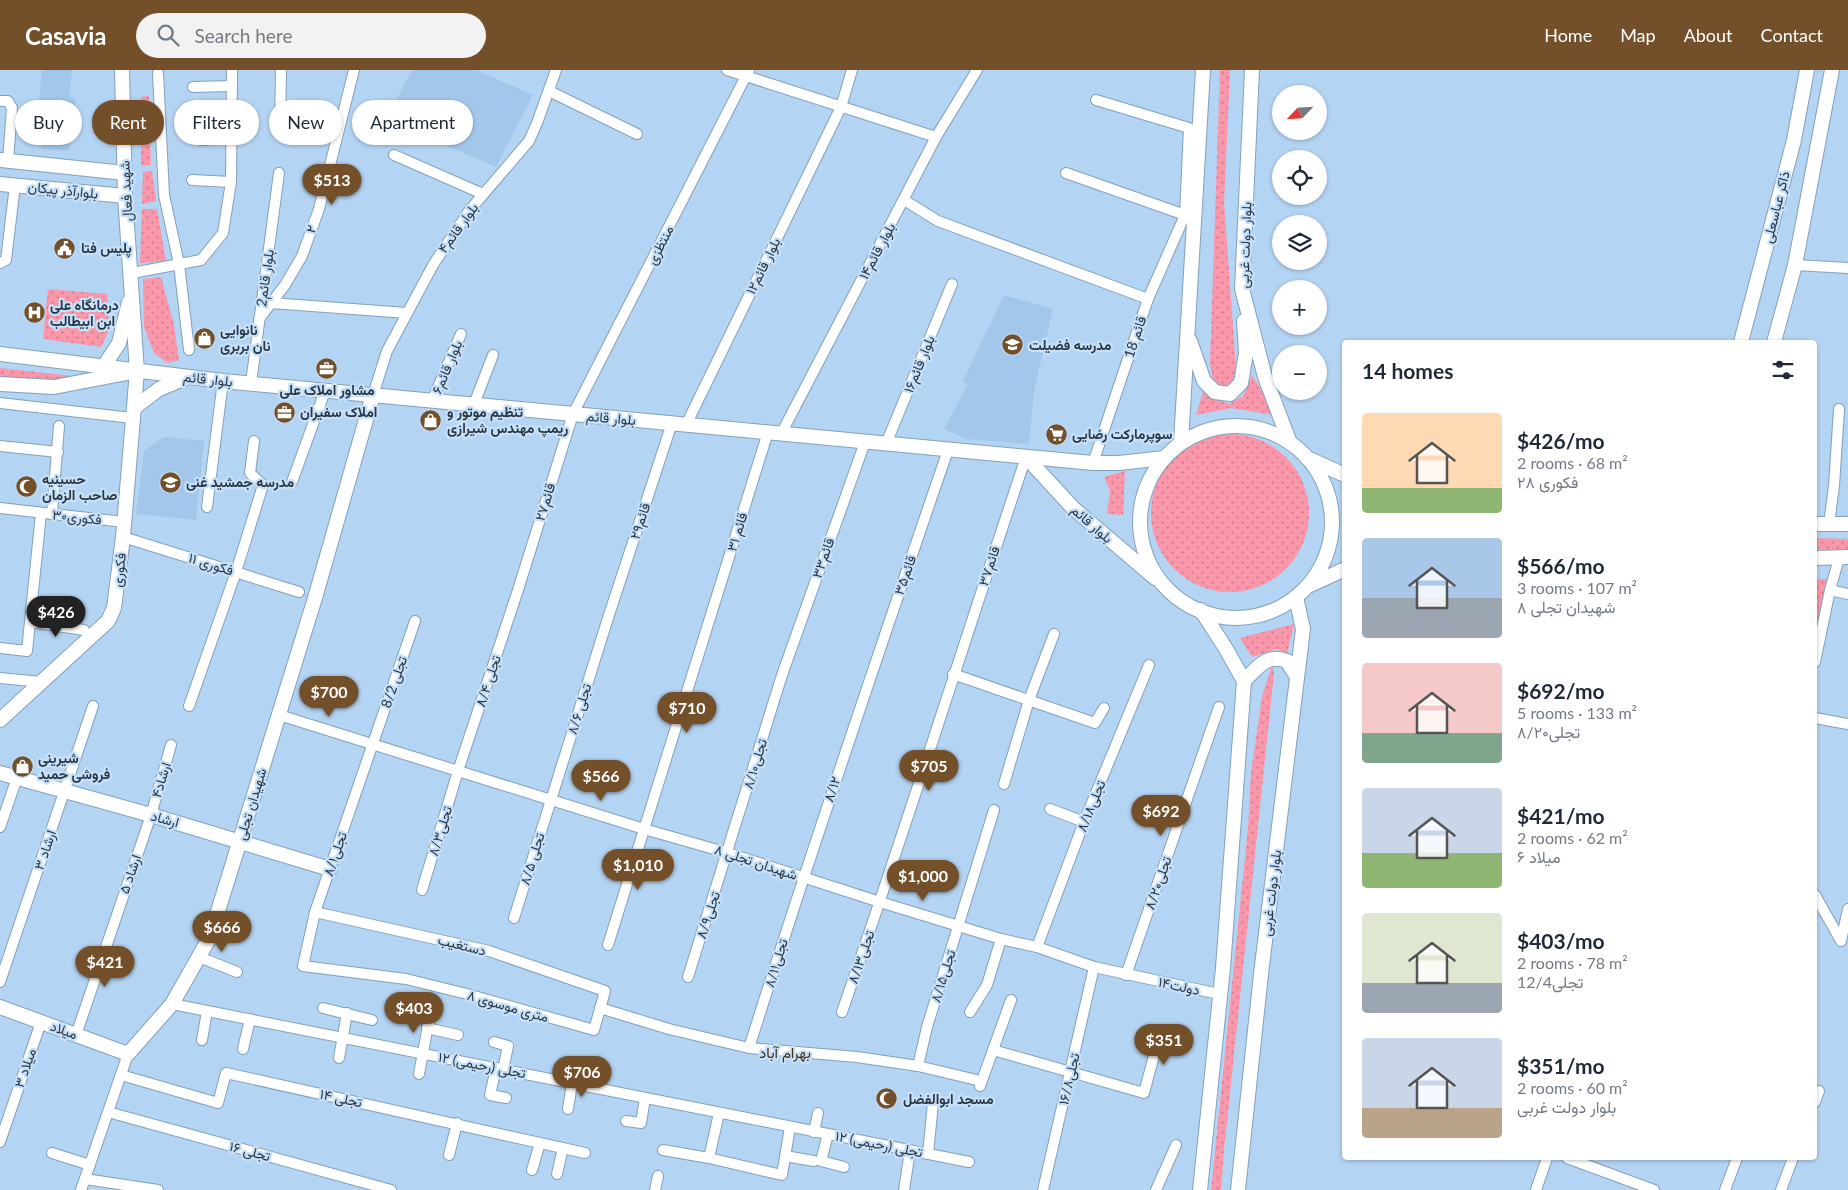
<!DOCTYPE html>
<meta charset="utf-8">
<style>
body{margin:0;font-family:Lato,Vazirmatn,sans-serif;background:#f2f2f3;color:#1f2937;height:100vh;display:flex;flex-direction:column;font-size:19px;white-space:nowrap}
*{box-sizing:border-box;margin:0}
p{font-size:16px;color:#747a83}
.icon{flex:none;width:28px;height:28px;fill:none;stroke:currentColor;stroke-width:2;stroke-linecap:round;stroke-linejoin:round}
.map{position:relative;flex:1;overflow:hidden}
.side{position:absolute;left:1342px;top:270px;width:475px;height:820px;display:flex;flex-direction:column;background:#fff;border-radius:5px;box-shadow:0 1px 4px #0004}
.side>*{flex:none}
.banner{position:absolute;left:15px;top:30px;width:475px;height:45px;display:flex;gap:10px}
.needle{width:32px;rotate:245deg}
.tools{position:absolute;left:1272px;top:15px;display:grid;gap:10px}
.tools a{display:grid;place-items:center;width:55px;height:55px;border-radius:50%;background:#fff;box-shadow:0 1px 4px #0004;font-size:25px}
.price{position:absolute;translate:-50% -42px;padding:0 11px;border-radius:18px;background:#735029;color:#fff;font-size:16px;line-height:32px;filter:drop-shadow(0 1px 2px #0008)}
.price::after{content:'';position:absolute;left:50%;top:30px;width:15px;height:11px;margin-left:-8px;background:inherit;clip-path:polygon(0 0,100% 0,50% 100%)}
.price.on{background:#222;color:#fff}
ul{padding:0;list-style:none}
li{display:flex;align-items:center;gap:15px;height:125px;padding:0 20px}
li span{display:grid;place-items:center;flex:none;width:140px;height:100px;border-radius:5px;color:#555}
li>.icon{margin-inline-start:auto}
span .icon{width:60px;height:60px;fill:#fffc;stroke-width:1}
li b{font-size:21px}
h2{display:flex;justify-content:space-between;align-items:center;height:60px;padding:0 20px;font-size:21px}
.tag{padding:0 18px;border-radius:22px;background:#fff;box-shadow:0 1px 4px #0004;font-size:18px;line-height:45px}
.tag.on{background:#735029;color:#fff}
header{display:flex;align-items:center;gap:30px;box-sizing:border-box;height:70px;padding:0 25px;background:#735029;color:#fff}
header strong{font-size:24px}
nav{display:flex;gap:28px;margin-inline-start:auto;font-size:18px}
.search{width:350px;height:45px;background:#f2f2f3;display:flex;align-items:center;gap:12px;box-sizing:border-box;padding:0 18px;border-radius:28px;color:#747a83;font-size:19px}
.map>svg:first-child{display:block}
</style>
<header>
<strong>Casavia</strong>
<div class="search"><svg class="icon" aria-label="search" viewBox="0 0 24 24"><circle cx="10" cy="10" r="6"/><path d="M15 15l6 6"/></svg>Search here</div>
<nav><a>Home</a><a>Map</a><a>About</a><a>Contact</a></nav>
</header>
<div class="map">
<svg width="1848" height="1120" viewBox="0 0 1848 1120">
<defs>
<pattern id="grass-dots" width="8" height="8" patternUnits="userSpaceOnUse" patternTransform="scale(1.25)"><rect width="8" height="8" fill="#fa97aa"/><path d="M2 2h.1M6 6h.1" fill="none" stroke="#cb7c8c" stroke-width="1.8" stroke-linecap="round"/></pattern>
</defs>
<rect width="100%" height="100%" fill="#b4d4f3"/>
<g fill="#a2c7ea">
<path d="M42 0H72L69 27 76 28 69 81 41 79 43 43 38 41Z"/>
<path d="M412 0H476L533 25 496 97 386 49Z"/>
<path d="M1004 225 1053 239 1034 321 1029 374 966 369 944 359 968 314 963 311Z"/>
<path d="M164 367 204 371 196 450 136 444 144 381Z"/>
</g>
<g fill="url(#grass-dots)">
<path d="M1220 0H1230L1224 133 1236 298 1233 311 1229 317H1220L1213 311 1210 293Z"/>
<path d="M149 26V54H143L141 27Z"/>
<path d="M141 60H150L151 95 141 96Z"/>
<path d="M152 101 156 131 142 134 143 102Z"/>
<path d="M142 139H157L166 191 140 193Z"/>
<path d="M161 207 174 255 179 290 167 293 154 283 144 257 143 209Z"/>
<path d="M48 219 107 224 109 260 101 277 43 269Z"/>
<path d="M0 298 73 306 53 313 0 307Z"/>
<path d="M1252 305 1276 345 1231 338 1196 345 1203 322 1212 328 1229 334 1243 326Z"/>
<circle cx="1230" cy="443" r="79"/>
<path d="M1125 401 1123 445 1107 444 1110 420 1104 407Z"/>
<path d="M1815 468 1848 469V481H1815Z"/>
<path d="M1815 509H1828L1815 564Z"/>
<path d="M1294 554 1287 584 1277 579 1252 587 1240 568Z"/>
<path d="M1272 595 1274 603 1224 1080 1221 1120H1211L1248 758 1251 703 1262 627Z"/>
</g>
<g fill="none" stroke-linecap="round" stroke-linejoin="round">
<defs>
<g id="street">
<path d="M727 0 936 67"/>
<path d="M158 3 164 125 179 194 189 280"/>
<path d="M193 17 232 16"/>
<path d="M549 21 637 64"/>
<path d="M0 31H8L12 38 8 91"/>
<path d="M280 56 281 0"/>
<path d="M201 70 231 68"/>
<path d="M394 85 483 124"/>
<path d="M1066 103 1185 145"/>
<path d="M192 110 231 112"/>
<path d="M904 130 938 151 1148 229"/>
<path d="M0 193 6 190 15 115"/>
<path d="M1795 195 1848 198"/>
<path d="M132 203 201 190 223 163 231 112 232 0"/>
<path d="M271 233 407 243"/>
<path d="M259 249 285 215 302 186 319 139 354 0"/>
<path d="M251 313 279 103"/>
<path d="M373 325 387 281 433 195 469 141 529 71 537 53 556 0"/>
<path d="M432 331 461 264"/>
<path d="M0 333 132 348"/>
<path d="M474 334 493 285"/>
<path d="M686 355 841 37 852 0"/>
<path d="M781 364 936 67 977 0"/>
<path d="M886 374 952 214"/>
<path d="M0 376 58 382"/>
<path d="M1093 393 1148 229 1185 145 1189 58 1096 30"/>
<path d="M292 412 325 321"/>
<path d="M207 437 223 311"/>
<path d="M0 438 124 452"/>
<path d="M52 444 59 356"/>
<path d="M1829 454 1834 416 1839 339"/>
<path d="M123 467 299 522"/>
<path d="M1830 520 1848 524"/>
<path d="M31 552 84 560"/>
<path d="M0 578 27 581 41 443"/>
<path d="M1815 592 1830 520 1839 488"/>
<path d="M953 604 1095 653 1104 638"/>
<path d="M0 608 42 612"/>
<path d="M189 636 236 502 263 415 250 403 254 371"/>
<path d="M279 645 644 759 728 783 880 832 1001 869 1037 877 1094 897 1219 924"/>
<path d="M1815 648 1848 654"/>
<path d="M1004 714 1029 630 1054 564"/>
<path d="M1050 739 1084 752"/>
<path d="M0 757 17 708"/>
<path d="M422 820 458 701 518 520 573 344 749 0"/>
<path d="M1815 825 1841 871"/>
<path d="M315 842 489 881 605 921 594 960 467 924 406 909 303 896 315 842 415 551"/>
<path d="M514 848 608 548 672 353"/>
<path d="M1841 871 1848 839"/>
<path d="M608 875 768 362"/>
<path d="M1037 877 1084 752 1149 595"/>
<path d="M199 887 237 902"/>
<path d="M1126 905 1219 637"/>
<path d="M688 907 782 605 865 372"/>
<path d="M0 912 93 636"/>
<path d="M172 934 969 1092"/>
<path d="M323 938 372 950"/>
<path d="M600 938 669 959 749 978 857 987 918 996 981 1011"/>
<path d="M842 942C906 758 964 572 1026 387"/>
<path d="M970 942 987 915 1001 869"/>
<path d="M406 946 429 950 419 1004"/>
<path d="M427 958 458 965"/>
<path d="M76 965 151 745 171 675"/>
<path d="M202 970 207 941"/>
<path d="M494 972 508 976 503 1000"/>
<path d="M749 978C812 778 880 578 948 380"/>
<path d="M243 979 250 949"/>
<path d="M993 980 1144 1023 1160 963"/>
<path d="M339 988 347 943"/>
<path d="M918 996 927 957 994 740"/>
<path d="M496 998 490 1025 506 1028"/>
<path d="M121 1005 218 1033 226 1003 585 1083"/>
<path d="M980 1016 1011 930"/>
<path d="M1815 1032 1819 1021"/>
<path d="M568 1039 572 1013"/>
<path d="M108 1042 391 1120"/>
<path d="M626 1051 641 1053 645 1028"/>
<path d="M814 1062 818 1043"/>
<path d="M828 1064 821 1091 844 1097"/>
<path d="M0 1072 41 952"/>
<path d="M663 1080 709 1088 782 1105 790 1057"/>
<path d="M52 1083 90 1095"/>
<path d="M928 1084 933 1033"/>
<path d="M449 1085 457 1053"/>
<path d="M785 1086 814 1091"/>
<path d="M709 1088 719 1043"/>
<path d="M1567 1088 1654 1120"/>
<path d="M532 1100 540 1073"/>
<path d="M557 1104 563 1078"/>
<path d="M85 1109 158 1120"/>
<path d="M81 1120 128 984"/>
<path d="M655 1120 658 1106"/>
<path d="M904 1120 910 1081"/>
<path d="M1043 1120 1094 897"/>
<path d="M1156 1120 1176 1075"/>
<path d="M1536 1120 1547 1088"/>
<path d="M1725 1120 1737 1088"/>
<path d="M1781 1120 1793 1088"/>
</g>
<g id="secondary">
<path d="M1252 0 1242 219 1265 307 1290 373"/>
<path d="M0 90 125 103"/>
<path d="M0 114 125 126"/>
<path d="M1190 271 1204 311 1215 322 1230 324 1241 313 1246 283 1244 251"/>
<path d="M1741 272 1794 70 1807 0"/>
<path d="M1774 272 1795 195 1832 0"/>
<path d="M0 284 223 311 1093 393H1119L1164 388"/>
<path d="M104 296 119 273 129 232"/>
<path d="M0 314 54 317 127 303"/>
<path d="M134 338 159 319 188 307"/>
<circle cx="1236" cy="452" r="96"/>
<path d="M1181 372 1203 0"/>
<path d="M1026 387 1073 438 1155 508"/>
<path d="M1307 388 1345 405"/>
<path d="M1815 454H1848"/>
<path d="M1815 488 1848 487"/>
<path d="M1308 516 1345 499"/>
<path d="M1244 611C1257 598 1267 583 1287 591L1297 607"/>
<path d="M0 650 108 551 114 538 123 467 137 301 125 126 122 0"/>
<path d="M0 703 151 745 330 799"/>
<path d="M0 937 128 984 172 934 210 867 315 528 373 325"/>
<path d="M1200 1120 1223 898 1244 611 1226 579 1201 540"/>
<path d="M1238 1120 1261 904 1303 559 1296 527"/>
</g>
</defs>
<use href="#street" stroke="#81a0be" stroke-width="12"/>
<use href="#secondary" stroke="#81a0be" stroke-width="16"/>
<use href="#street" stroke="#fff" stroke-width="10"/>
<use href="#secondary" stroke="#fff" stroke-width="14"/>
</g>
<defs>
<symbol id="civic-disc" viewBox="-11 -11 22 22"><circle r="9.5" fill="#735029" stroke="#c6e0f9"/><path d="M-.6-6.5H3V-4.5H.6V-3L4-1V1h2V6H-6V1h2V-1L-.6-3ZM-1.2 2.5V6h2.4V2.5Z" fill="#fff"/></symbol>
<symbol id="hospital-disc" viewBox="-11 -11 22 22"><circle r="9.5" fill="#735029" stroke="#c6e0f9"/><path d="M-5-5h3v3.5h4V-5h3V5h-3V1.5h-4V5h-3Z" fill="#fff"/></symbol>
<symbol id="shop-disc" viewBox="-11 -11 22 22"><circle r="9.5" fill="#735029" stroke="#c6e0f9"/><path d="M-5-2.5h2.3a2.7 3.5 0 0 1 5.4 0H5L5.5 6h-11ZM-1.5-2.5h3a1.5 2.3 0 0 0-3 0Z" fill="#fff"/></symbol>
<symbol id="school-disc" viewBox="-11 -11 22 22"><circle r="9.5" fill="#735029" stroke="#c6e0f9"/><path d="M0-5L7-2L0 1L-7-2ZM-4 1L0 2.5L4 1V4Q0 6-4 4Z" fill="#fff"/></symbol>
<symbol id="office-disc" viewBox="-11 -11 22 22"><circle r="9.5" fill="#735029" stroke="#c6e0f9"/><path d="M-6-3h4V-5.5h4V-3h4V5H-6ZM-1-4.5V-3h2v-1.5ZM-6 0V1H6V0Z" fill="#fff"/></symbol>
<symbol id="supermarket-disc" viewBox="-11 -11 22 22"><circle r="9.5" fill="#735029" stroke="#c6e0f9"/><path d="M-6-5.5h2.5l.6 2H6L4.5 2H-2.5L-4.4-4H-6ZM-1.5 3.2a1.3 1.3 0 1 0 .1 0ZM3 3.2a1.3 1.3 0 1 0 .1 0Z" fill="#fff"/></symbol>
<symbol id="mosque-disc" viewBox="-11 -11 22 22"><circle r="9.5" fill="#735029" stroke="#c6e0f9"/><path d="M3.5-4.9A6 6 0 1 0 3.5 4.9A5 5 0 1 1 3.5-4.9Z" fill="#fff"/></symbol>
</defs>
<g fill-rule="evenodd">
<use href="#civic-disc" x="52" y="166" width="25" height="25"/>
<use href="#hospital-disc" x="22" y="230" width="25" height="25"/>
<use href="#shop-disc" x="192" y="256" width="25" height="25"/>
<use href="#school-disc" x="1000" y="262" width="25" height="25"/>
<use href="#office-disc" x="314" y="286" width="25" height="25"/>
<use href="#office-disc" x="272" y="330" width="25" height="25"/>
<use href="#shop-disc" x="418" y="338" width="25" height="25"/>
<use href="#supermarket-disc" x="1044" y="352" width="25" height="25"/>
<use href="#school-disc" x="158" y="400" width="25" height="25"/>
<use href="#mosque-disc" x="14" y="404" width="25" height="25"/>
<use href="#shop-disc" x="10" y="684" width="25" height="25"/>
<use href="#mosque-disc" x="874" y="1016" width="25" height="25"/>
</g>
<g text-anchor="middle" stroke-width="4.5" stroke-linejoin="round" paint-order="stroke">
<g font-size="14" fill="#2a3743" stroke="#c6e0f9">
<text transform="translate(63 120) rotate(6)" y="5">بلوارآذر پیکان</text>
<text transform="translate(126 121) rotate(-93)" y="5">شهید فعال</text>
<text transform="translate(1776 137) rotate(-76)" y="5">ذاکر عباسعلی</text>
<text transform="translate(458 158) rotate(-54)" y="5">بلوار قائم۴</text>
<text transform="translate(311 159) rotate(-70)" y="5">۲</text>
<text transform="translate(660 175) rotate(-63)" y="5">منتظزی</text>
<text transform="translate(1245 175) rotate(-88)" y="5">بلوار دولت غربی</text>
<text transform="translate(877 181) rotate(-62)" y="5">بلوار قائم۱۴</text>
<text transform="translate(763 196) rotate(-64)" y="5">بلوار قائم۱۲</text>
<text transform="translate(265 208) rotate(-82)" y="5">2بلوار قائم</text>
<text transform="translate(1135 267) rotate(-72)" y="5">18 قائم</text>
<text transform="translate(919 294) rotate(-68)" y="5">بلوار قائم۱۶</text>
<text transform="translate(447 297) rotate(-67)" y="5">بلوار قائم۶</text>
<text transform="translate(208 309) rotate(6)" y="5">بلوار قائم</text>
<text transform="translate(611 348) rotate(5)" y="5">بلوار قائم</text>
<text transform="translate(545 432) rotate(-73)" y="5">قائم۲۷</text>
<text transform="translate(77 447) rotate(6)" y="5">فکوری۳۰</text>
<text transform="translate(640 451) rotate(-72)" y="5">قائم۲۹</text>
<text transform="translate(1092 454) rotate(41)" y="5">بلوار قائم</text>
<text transform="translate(737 462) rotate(-73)" y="5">قائم ۳۱</text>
<text transform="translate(823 488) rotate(-71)" y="5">قائم۳۳</text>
<text transform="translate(211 494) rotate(17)" y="5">فکوری ۱۱</text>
<text transform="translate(989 496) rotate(-72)" y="5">قائم۳۷</text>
<text transform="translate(119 500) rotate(-83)" y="5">فکوری</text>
<text transform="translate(905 505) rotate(-71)" y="5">قائم۳۵</text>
<text transform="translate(488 611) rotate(-72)" y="5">۸/۴ تجلی</text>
<text transform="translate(394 612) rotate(-71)" y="5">8/2 تجلی</text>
<text transform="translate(579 639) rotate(-73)" y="5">تجلی ۸/۶</text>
<text transform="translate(755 694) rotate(-73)" y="5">تجلی۸/۱۰</text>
<text transform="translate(161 710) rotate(-73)" y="5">۴ارشاد</text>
<text transform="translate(832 719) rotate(-72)" y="5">۸/۱۲</text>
<text transform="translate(251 734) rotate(-73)" y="5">شهیدان تجلی</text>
<text transform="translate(1091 736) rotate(-68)" y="5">تجلی۸/۱۸</text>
<text transform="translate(165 749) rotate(16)" y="5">ارشاد</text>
<text transform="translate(440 761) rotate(-73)" y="5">تجلی۸/۳</text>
<text transform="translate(45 780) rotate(-71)" y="5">۳ ارشاد</text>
<text transform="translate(335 784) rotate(-71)" y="5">تجلی۸/۱</text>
<text transform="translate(532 789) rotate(-73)" y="5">تجلی ۸/۵</text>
<text transform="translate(756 792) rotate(18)" y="5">شهیدان تجلی ۸</text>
<text transform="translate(130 804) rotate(-71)" y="5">۵ ارشاد</text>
<text transform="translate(1158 813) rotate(-71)" y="5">تجلی۸/۲۰</text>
<text transform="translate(1271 823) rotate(-83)" y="5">بلوار دولت غربی</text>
<text transform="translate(708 845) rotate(-72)" y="5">تجلی۸/۹</text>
<text transform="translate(462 875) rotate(14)" y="5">دستغیب</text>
<text transform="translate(861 887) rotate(-71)" y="5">تجلی۸/۱۳</text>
<text transform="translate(776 893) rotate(-73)" y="5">تجلی۸/۱۱</text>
<text transform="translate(943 906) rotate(-73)" y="5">تجلی۸/۱۵</text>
<text transform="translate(1179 916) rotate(12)" y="5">۱۴دولت</text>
<text transform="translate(508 936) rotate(16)" y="5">۸ متری موسوی</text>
<text transform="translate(64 960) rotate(20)" y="5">میلاد</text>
<text transform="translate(482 995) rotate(11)" y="5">۱۲ تجلی (رحیمی)</text>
<text transform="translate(25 998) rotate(-71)" y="5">۳ میلاد</text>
<text transform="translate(1069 1009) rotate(-77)" y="5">تجلی۱۶/۸</text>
<text transform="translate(341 1028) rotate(12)" y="5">تجلی ۱۴</text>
<text transform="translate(879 1074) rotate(11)" y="5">۱۲ تجلی (رحیمی)</text>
<text transform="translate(250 1081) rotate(15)" y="5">۱۶ تجلی</text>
</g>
<g font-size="14" font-weight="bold" fill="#2a3743" stroke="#c6e0f9" text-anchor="start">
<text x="81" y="183">پلیس فتا</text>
<text x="50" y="240">درمانگاه علی<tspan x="50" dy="16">ابن ابیطالب</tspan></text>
<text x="220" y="265">نانوایی<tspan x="220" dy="16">نان بربری</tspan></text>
<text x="1029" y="280">مدرسه فضیلت</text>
<text x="327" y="325" text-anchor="middle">مشاور املاک علی</text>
<text x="300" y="347">املاک سفیران</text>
<text x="447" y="347">تنظیم موتور و<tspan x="447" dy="16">ریمپ مهندس شیرازی</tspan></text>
<text x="1072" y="369">سوپرمارکت رضایی</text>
<text x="42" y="414">حسینیه<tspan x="42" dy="16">صاحب الزمان</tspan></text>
<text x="186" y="417">مدرسه جمشید غنی</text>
<text x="38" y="693">شیرینی<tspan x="38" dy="16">فروشی حمید</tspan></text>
<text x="903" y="1034">مسجد ابوالفضل</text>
</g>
<g font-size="15" fill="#482e0d" stroke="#c6e0f9">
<text x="785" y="988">بهرام آباد</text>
</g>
</g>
</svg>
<div class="tools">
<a><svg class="needle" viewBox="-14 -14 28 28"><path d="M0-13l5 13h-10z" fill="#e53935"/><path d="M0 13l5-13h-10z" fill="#747a83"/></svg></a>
<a><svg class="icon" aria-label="locate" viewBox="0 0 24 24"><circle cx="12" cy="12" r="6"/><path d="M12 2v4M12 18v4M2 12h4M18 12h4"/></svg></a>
<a><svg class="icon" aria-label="layers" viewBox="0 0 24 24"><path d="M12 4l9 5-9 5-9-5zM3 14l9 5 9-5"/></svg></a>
<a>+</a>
<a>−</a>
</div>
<b class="price" style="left:332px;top:136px">$513</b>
<b class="price on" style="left:56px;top:568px">$426</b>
<b class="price" style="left:329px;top:648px">$700</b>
<b class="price" style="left:687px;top:664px">$710</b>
<b class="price" style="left:929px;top:722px">$705</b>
<b class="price" style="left:601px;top:732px">$566</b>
<b class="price" style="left:1161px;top:767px">$692</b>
<b class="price" style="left:638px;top:821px">$1,010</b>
<b class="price" style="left:923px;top:832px">$1,000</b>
<b class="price" style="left:222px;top:883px">$666</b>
<b class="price" style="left:105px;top:918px">$421</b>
<b class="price" style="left:414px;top:964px">$403</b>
<b class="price" style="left:1164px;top:996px">$351</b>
<b class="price" style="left:582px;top:1028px">$706</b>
<div class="banner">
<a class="tag">Buy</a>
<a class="tag on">Rent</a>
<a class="tag">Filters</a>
<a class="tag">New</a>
<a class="tag">Apartment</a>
</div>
<section class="side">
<h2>14 homes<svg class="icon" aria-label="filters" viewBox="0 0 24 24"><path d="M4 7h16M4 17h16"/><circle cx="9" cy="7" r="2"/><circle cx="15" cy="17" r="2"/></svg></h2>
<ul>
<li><span style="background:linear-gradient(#ffd9b3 75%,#8fb573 0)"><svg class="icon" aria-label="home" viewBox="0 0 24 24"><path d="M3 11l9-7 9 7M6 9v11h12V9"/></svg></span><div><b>$426/mo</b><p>2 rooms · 68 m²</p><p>فکوری ۲۸</p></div></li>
<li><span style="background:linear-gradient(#a9c7e8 60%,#9aa5b1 0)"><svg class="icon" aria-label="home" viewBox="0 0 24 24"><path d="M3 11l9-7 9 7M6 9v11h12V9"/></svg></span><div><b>$566/mo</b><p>3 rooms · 107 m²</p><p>شهیدان تجلی ۸</p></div></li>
<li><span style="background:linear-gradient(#f6c9c9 70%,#7fa58c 0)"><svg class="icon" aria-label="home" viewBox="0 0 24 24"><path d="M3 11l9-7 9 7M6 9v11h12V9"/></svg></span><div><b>$692/mo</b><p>5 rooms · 133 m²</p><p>تجلی۸/۲۰</p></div></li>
<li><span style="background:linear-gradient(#c9d6e8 65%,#8fb573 0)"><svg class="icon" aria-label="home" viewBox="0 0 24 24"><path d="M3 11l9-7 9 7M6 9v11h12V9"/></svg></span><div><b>$421/mo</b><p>2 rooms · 62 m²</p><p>۶ میلاد</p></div></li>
<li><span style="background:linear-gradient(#dfe7d0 70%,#9aa5b1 0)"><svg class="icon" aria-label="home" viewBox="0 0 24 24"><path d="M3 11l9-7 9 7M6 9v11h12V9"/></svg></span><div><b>$403/mo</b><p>2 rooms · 78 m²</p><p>تجلی12/4</p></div></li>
<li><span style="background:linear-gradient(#c9d6e8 70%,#b9a48a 0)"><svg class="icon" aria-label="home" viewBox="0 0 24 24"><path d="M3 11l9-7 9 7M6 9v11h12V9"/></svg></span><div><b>$351/mo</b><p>2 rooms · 60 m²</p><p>بلوار دولت غربی</p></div></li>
</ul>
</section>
</div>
